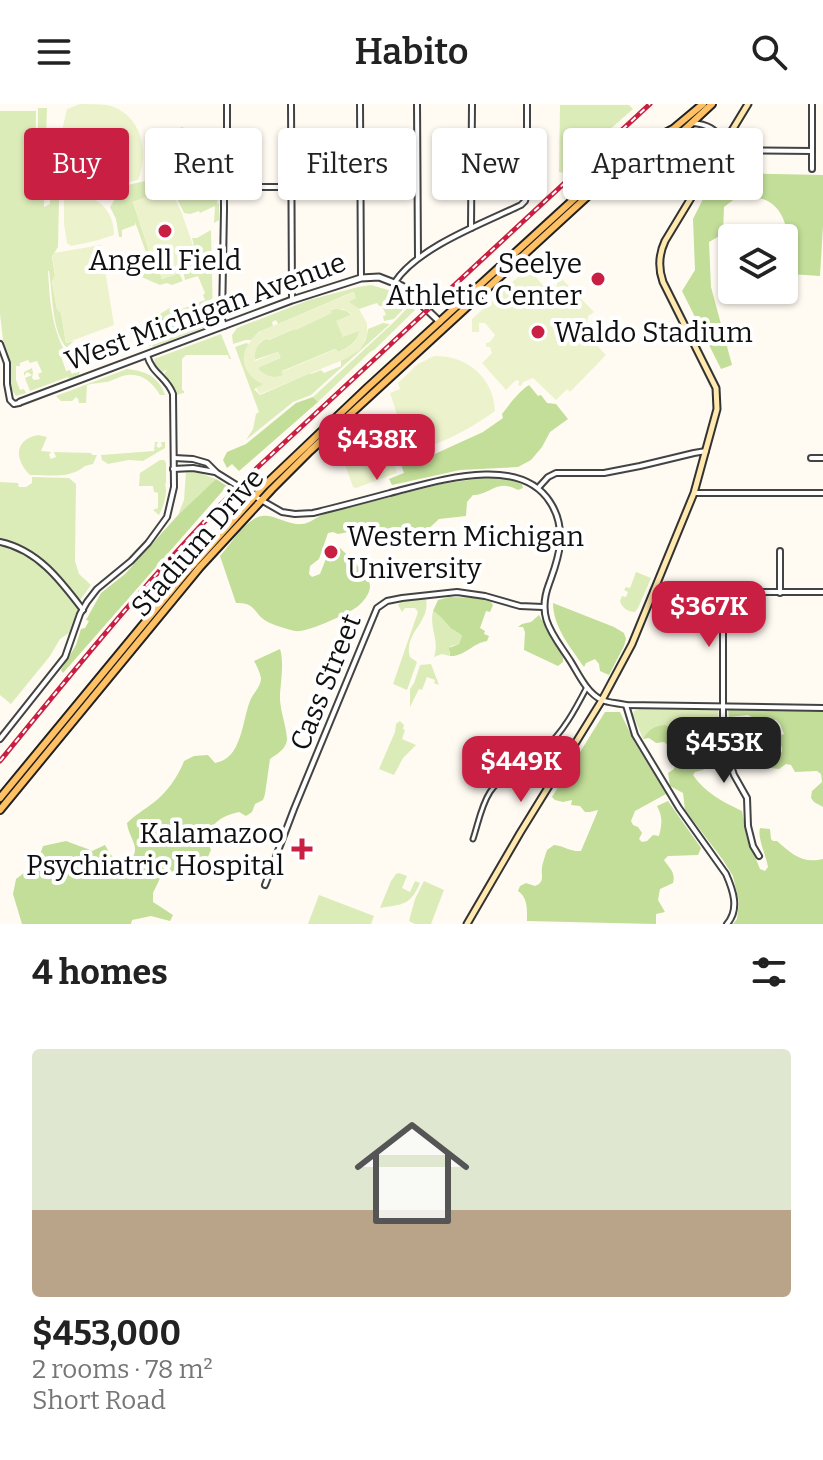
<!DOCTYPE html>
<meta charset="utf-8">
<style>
body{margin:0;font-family:Bitter,serif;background:#f2f2f2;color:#222;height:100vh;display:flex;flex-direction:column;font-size:30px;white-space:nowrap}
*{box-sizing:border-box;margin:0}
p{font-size:26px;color:#767676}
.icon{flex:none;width:44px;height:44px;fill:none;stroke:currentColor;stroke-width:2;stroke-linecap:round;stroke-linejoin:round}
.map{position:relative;height:820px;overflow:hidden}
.drawer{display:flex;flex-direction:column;background:#fff;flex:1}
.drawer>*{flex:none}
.banner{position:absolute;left:24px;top:24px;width:776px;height:72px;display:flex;gap:16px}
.fabs{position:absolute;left:718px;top:120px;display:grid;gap:16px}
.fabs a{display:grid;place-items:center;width:80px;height:80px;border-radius:8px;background:#fff;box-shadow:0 2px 6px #0004;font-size:40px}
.price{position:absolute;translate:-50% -68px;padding:0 18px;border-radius:16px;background:#c91f42;color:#fff;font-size:26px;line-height:52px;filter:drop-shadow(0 2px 4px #0008)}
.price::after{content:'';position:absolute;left:50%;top:48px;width:24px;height:18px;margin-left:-12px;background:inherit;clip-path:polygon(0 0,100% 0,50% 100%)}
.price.on{background:#222;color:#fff}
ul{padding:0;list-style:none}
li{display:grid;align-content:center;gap:16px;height:424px;padding:0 32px}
li span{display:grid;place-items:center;height:248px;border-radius:8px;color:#555}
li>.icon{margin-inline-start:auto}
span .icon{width:144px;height:144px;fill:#fffc;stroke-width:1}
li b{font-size:34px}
h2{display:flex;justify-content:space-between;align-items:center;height:96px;padding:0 32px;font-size:34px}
.pill{padding:0 28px;border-radius:8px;background:#fff;box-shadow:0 2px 6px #0004;font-size:28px;line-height:72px}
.pill.on{background:#c91f42;color:#fff}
header{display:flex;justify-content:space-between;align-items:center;height:104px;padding:0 32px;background:#fff;font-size:36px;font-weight:600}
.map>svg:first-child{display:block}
</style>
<header><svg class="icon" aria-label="menu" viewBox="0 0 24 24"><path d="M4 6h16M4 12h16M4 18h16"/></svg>Habito<svg class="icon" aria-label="search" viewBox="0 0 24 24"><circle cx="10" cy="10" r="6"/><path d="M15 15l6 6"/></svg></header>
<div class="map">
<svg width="823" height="820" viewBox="0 0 823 820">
<rect width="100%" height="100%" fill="#fffbf3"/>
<g fill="#dcecb9" fill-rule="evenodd">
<path d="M560 1H629L633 5 567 63 564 69 559 68Z"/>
<path d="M38 4H47L44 103 50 100V87L59 96 58 143 52 153 55 171 52 178 57 205 61 209 66 239 74 237 68 242 72 245 71 247C51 235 53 189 49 167H48C50 197 51 219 64 246L63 247 64 250 61 252 66 267 70 266 72 270 78 267V263L80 266 79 271 69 275 68 273 30 287 25 274 32 271 27 268 24 272V268L32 264 33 269 32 274 34 276 40 275 38 270 42 268 37 257 30 259 28 256 20 259V262H16V276L20 286 24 285 26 289 16 292 11 285 10 259 3 236 0 210V7H36L35 86H37Z"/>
<path d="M182 23 186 25 213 86 218 91 217 100 219 99V116L214 119 215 102 200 109 199 107 190 110 184 109 151 41 152 38Z"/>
<path d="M163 73 170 84 133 98 151 153H154L162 175 179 169 183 177 172 181 167 179 160 181 139 172 136 165 131 162V156L136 161 148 157 150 159 135 118V121L122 126V133H119L116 115 110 103 123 82Z"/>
<path d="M211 126 213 218 216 219 153 243 152 241 149 242 151 230 155 240H157C147 211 151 217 171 203L172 205 175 203 177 207 205 196 203 191 205 189 198 172 185 176 183 167 199 160 192 134H197ZM199 201H209L183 224 161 233 157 223 159 217Z"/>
<path d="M371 181 392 187 409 199 394 215 384 217 383 212 386 211 382 202H379L377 199 359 205 348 198 353 188 278 220 276 216 272 218 273 222 259 228 251 236H246L233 240 232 231 237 224 309 196 358 183Z"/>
<path d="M410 201 415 206 374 246 370 248 318 298 313 293 395 217Z"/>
<path d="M334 205C350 204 354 213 360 226 357 239 349 243 338 248L335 245 282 267 283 272C273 275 265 272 258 265L259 263 280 254 278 248 254 256C254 246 257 239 267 234L269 236 331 209V206Z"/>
<path d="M383 219 390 220 311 291 293 298 246 336 253 325 256 310 259 308 235 243 246 239 249 240 244 257 265 280 254 285 260 291 310 269 311 270 321 266 324 269 341 262V256C356 249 366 243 368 225Z"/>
<path d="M221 230 231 255H229L228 251H186L182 255V286L184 287V289L176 291 171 279 164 270 167 265 163 268 156 262 154 255Z"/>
<path d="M127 265C146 267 159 273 165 291H160C153 279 142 269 127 271 120 272 114 276 107 278 100 279 94 279 87 281L86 299H79L78 295 76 293 72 297H61L56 292Z"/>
<path d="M38 331 47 333 41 347 51 348 49 351 51 355 56 353 54 348 91 349 92 351H97L93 360 85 362C69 375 52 371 30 371 15 356 13 336 38 331Z"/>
<path d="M155 338H158L156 342 159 344 162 342 161 338H165V344L143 357 129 356 108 360 102 356 101 351 154 347Z"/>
<path d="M160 356H164L166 359V379L165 380C168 388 164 402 159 411L153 406 158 404V389L154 388 153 382H139L140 369Z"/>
<path d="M186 367 200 369 216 375 178 411 184 396Z"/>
<path d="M32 373 69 374 76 380 75 457 79 470 91 481 80 496C58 468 37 442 0 436V378L18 379 19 383H26L32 379Z"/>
<path d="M0 440C36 446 58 476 78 504L69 529 60 535 50 552 11 600 0 591Z"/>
<path d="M636 468 651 474 638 504 635 508C628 508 622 504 620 497L622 492 626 493 628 488 624 486 626 483 630 484Z"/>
<path d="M426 495C431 518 403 529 410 553L417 558 407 586 393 580 418 508 415 504H405L402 508 398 501 401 497Z"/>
<path d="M433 507 443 513 454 526 458 527 462 532 459 540 451 542 449 548 450 552 442 550 434 553C440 538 429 523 433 507Z"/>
<path d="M431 560 439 581 434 579 435 576 427 573 422 586 419 585 410 603V585L414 579 420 561Z"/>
<path d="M641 604H718L719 627H695L685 630C669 621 654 617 643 635L633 611 634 607Z"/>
<path d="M400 617 404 621 403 625 405 626 402 635 416 641 403 654 394 671 379 665 395 628 396 620Z"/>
<path d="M399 769 407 772 402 784 410 788 415 777 420 779C410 802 403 800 380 804L391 777 396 770Z"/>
<path d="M424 777 444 786 431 820H415L409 817 415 795Z"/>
<path d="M319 791 374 812 371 820H308Z"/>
</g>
<g fill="#c2de98">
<path d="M716 69 823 71V121L820 172 790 170C789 146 792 105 763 95 756 93 745 94 737 93L724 103 723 130 709 138 711 183 732 261 721 265 682 187 695 166 693 115Z"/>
<path d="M529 281 538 292 541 291 547 299 556 300 568 315 550 328 542 343 531 356 518 363 460 366 392 381 389 375 404 369 398 351 411 347 426 354 483 328 503 314 502 310C510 300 518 288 529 281Z"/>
<path d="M313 293 318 298 239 367 232 360 227 364 223 356 227 348 246 340 296 299Z"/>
<path d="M490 373 507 375 522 380 523 384 518 386C496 374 491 391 473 391L467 398 466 412 439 415 426 427 393 423 376 428 358 426 338 430 333 428 328 429 319 455 310 462 309 470 312 473 320 470 327 452 334 442 340 444C348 452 370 472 370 482 370 490 363 498 357 503 347 510 307 529 295 527 287 525 273 521 266 517 253 509 256 498 236 499L220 452C231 440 240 423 254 415 270 405 285 422 302 420 311 419 316 413 324 410L441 380Z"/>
<path d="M216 375 227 382 63 569 61 566 76 541 81 525 85 524 89 517 86 516 101 489 125 470 178 411Z"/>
<path d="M450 493 480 494 491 498 493 501 490 508 486 507 480 524 485 527 484 530 489 532 487 537C473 539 464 553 450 552L449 544 459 540 462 532C458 527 453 527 449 522 443 515 441 512 433 507L438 496Z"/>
<path d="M553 499 614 523 624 529 626 535 624 542 609 571 600 567 599 560 595 555 586 559 584 563C571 544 553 523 553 499Z"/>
<path d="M539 511 563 554V558L558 562 524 546 525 528 523 523H518L522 520 531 518Z"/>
<path d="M280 545C284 556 281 578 280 590 279 605 287 623 287 636 286 645 277 650 270 655L265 690 263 696 255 700 252 708 246 712 239 708C219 712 202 725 211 746 203 764 203 767 183 766L179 770H174L170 768H163L153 789V798L173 811 170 817 151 812 132 816 131 820H22L13 790 16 775 37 759 43 742 66 737C75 741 82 742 92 747L105 741C107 744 109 749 112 752 120 761 136 759 135 744 134 736 128 729 127 719 135 711 144 706 153 699 166 690 179 671 184 657L194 652 208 651 215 659C242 655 242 617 250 597 253 589 261 583 261 574 260 569 257 562 254 557Z"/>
<path d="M735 604 823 608V703L814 698 811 694 812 687 822 678 821 670 817 667 795 668 791 661 786 660 779 665 764 663 762 659 764 656 782 648V643L773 633 784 630 780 620 776 616 754 614 748 611 729 613 728 606Z"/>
<path d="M605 608H620L635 639 666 690 635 707 631 717 633 721 638 723 642 729 639 735 642 738 647 737 653 731 659 732C662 720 663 713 657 702L668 697 701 744 698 751 668 752 664 756C669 764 676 768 673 779L660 785 658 796 665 808 656 810V820L527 817C527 805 528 794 518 787L520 782 526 779 535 782C545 778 541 773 542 763 543 758 545 752 547 746L554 741C564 742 571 748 581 747L597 709 598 706 590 708H585L580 702 571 701 572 696 563 698 555 696 552 693Z"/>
<path d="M665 621 685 630 695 627H719L717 630C705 629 700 635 692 643V649L702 655 706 663 703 666 695 668 693 671C704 688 723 698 742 707L747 733 760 765 765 767 768 763C766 751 757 734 760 724L770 725 771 735 773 737H777C792 750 802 760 823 755V820H733L737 815 739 798 733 772 723 756 685 706 683 689 670 682 668 669 674 665 676 656 670 650 669 642 664 638 656 639 649 634 643 635C649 625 654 622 665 621Z"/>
</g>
<g fill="#ecf3cc" fill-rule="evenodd">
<path d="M80 0C89 0 99 0 107 1 141 9 150 47 138 76L87 87H63L56 79V52L67 5Z"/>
<path d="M170 84 181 107 200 161 162 175 154 154H151L133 98Z"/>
<path d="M75 91C98 91 114 107 114 131L95 137 71 142 67 139 64 120V94Z"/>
<path d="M101 141 114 221 66 239 61 209 57 205 52 178 55 171 52 151 54 149Z"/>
<path d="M531 160H538V165H535V168L537 169 536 173 545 184 550 181 557 182V179L562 175 594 208 588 212 587 222 584 227 606 251 570 288 567 285 556 296 533 274 523 278 521 282 518 281 519 277 516 276 506 286 482 259 492 249 490 243H486V239L490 238 495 231 485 219H479V228H472V215L528 164H531Z"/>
<path d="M354 188 356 194 349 198 359 205 367 219V231L360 246 345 255 260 290 256 284 263 280C236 268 239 241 263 226ZM336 205H343L352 210 336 217 343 233 359 227C357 240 349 243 338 248L336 245 281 268 283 271C273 275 265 272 258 265L259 263 281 253 278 248 255 257C254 246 257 239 266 234L268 236 294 225 296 226 332 209 331 206Z"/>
<path d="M434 252C467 251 494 274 495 307 472 323 457 332 430 342V344L427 345 418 340 417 337 418 336 412 319 401 323 390 289 400 285 398 279 418 260Z"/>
<path d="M365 334C384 337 393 351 397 369L356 384 353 383 338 341 347 336Z"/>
</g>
<path fill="#b4eaf9" stroke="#37aed5" stroke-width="2" d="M207 200 210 201 211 210 207 216 161 233 157 223 159 217Z"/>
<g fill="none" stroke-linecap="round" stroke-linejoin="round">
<defs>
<path id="pedestrian" d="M473 735C478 720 481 702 490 688 503 669 527 660 544 645 563 629 576 604 587 583"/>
<g id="minor">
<path d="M291 0 292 196"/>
<path d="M360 0 361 174"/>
<path d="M417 0 418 154"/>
<path d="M692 19C707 20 716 25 724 38"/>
<path d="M720 46 812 47"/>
<path d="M812 65V0"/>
<path d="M227 83H360"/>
<path d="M471 124 472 0"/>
<path d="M395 178C418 143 484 119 521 101L525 97 527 90V0"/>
<path d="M224 222 222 215 224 106V91L227 83V0"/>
<path d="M0 240 7 259V280L10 296 14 300 19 299"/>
<path d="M174 354 193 355 207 359 217 369 254 392 282 408 295 410 313 409C338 403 364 396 390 389 435 378 519 349 550 398 558 410 561 425 560 439 559 454 554 466 549 480 536 514 553 530 571 558 579 571 587 589 602 596 608 599 618 599 626 601L823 604"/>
<path d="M811 354H823"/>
<path d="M173 365 193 364 215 368"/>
<path d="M538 384 548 373 556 369H604L640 362 694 349 706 347"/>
<path d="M694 389H823"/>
<path d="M0 438C38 446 61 477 83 506"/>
<path d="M653 488H823"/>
<path d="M723 489V637L734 671 747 694 748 722 753 742 759 752"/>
<path d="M780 489V447"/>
<path d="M626 601 635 631 679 704 726 770C733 786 740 805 727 820"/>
<path d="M0 635 65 553 80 510 87 498 97 485 131 457 148 439 167 413 174 383 173 290C167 273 152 270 147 251"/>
<path d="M265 781 294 705 377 504 387 497 402 494 457 488 485 492 520 502 543 503"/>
</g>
<path id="tertiary" d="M20 298 292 196 361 174 379 173 402 182 440 218"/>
<path id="secondary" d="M467 820 520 729 602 596 632 540 694 389 717 305 716 284 663 178C658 164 659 150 665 137L748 0"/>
<g id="primary">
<path d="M0 694 184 471 264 382 367 284 608 64 631 47 673 25 703 0"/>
<path d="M0 706 200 463 272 385 310 347 615 67 637 50 683 27 712 0"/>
</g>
</defs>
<use href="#pedestrian" stroke="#434343" stroke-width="7"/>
<use href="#minor" stroke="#434343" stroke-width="8"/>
<use href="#tertiary" stroke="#434343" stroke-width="9"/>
<use href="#secondary" stroke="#323232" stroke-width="9"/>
<use href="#primary" stroke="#212121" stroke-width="10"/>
<use href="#pedestrian" stroke="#fff" stroke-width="3"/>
<use href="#minor" stroke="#fff" stroke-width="4"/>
<use href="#tertiary" stroke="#fff" stroke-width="5"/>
<use href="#secondary" stroke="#ffe9ae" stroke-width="5"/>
<use href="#primary" stroke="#ffc163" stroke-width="6"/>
<defs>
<path id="rail" d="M0 657C83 555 165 454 259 362L650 0"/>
</defs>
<use href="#rail" stroke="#c91f42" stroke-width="5"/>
<use href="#rail" stroke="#fff" stroke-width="2" stroke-dasharray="6" stroke-linecap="butt"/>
</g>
<g fill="#c91f42" stroke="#fff" stroke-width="3">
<circle cx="165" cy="127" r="8"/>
<circle cx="598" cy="175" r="8"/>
<circle cx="538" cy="228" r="8"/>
<circle cx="331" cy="448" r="8"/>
<path d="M298 733h8v8h8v8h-8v8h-8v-8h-8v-8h8z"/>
</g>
<g text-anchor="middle" stroke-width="8" stroke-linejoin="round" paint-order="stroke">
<g font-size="28" fill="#101010" stroke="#fff" text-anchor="end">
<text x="165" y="166" text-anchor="middle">Angell Field</text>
<text x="582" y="169">Seelye<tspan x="582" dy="32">Athletic Center</tspan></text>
<text x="554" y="238" text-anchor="start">Waldo Stadium</text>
<text x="347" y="442" text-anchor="start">Western Michigan<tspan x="347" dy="32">University</tspan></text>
<text x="284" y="739">Kalamazoo<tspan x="284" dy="32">Psychiatric Hospital</tspan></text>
</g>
<g font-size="28" fill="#101010" stroke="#fff">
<text transform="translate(205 207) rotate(-20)" y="10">West Michigan Avenue</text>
<text transform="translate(197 438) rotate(-49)" y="10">Stadium Drive</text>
<text transform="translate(325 578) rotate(-68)" y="10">Cass Street</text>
</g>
</g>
</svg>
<div class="fabs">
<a><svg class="icon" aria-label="layers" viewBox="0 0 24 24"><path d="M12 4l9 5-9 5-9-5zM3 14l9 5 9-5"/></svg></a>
</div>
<b class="price" style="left:377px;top:378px">$438K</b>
<b class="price" style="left:709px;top:545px">$367K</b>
<b class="price on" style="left:724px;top:681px">$453K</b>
<b class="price" style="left:521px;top:700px">$449K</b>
<div class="banner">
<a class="pill on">Buy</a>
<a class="pill">Rent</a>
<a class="pill">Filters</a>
<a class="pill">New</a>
<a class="pill">Apartment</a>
</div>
</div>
<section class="drawer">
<h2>4 homes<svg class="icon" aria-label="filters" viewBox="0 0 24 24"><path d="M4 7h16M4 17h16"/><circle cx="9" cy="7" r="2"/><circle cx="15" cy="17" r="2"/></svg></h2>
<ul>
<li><span style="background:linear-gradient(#dfe7d0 65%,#b9a48a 0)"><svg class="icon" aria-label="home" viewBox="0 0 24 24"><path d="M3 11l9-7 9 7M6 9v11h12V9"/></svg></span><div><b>$453,000</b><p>2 rooms · 78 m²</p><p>Short Road</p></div></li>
</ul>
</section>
